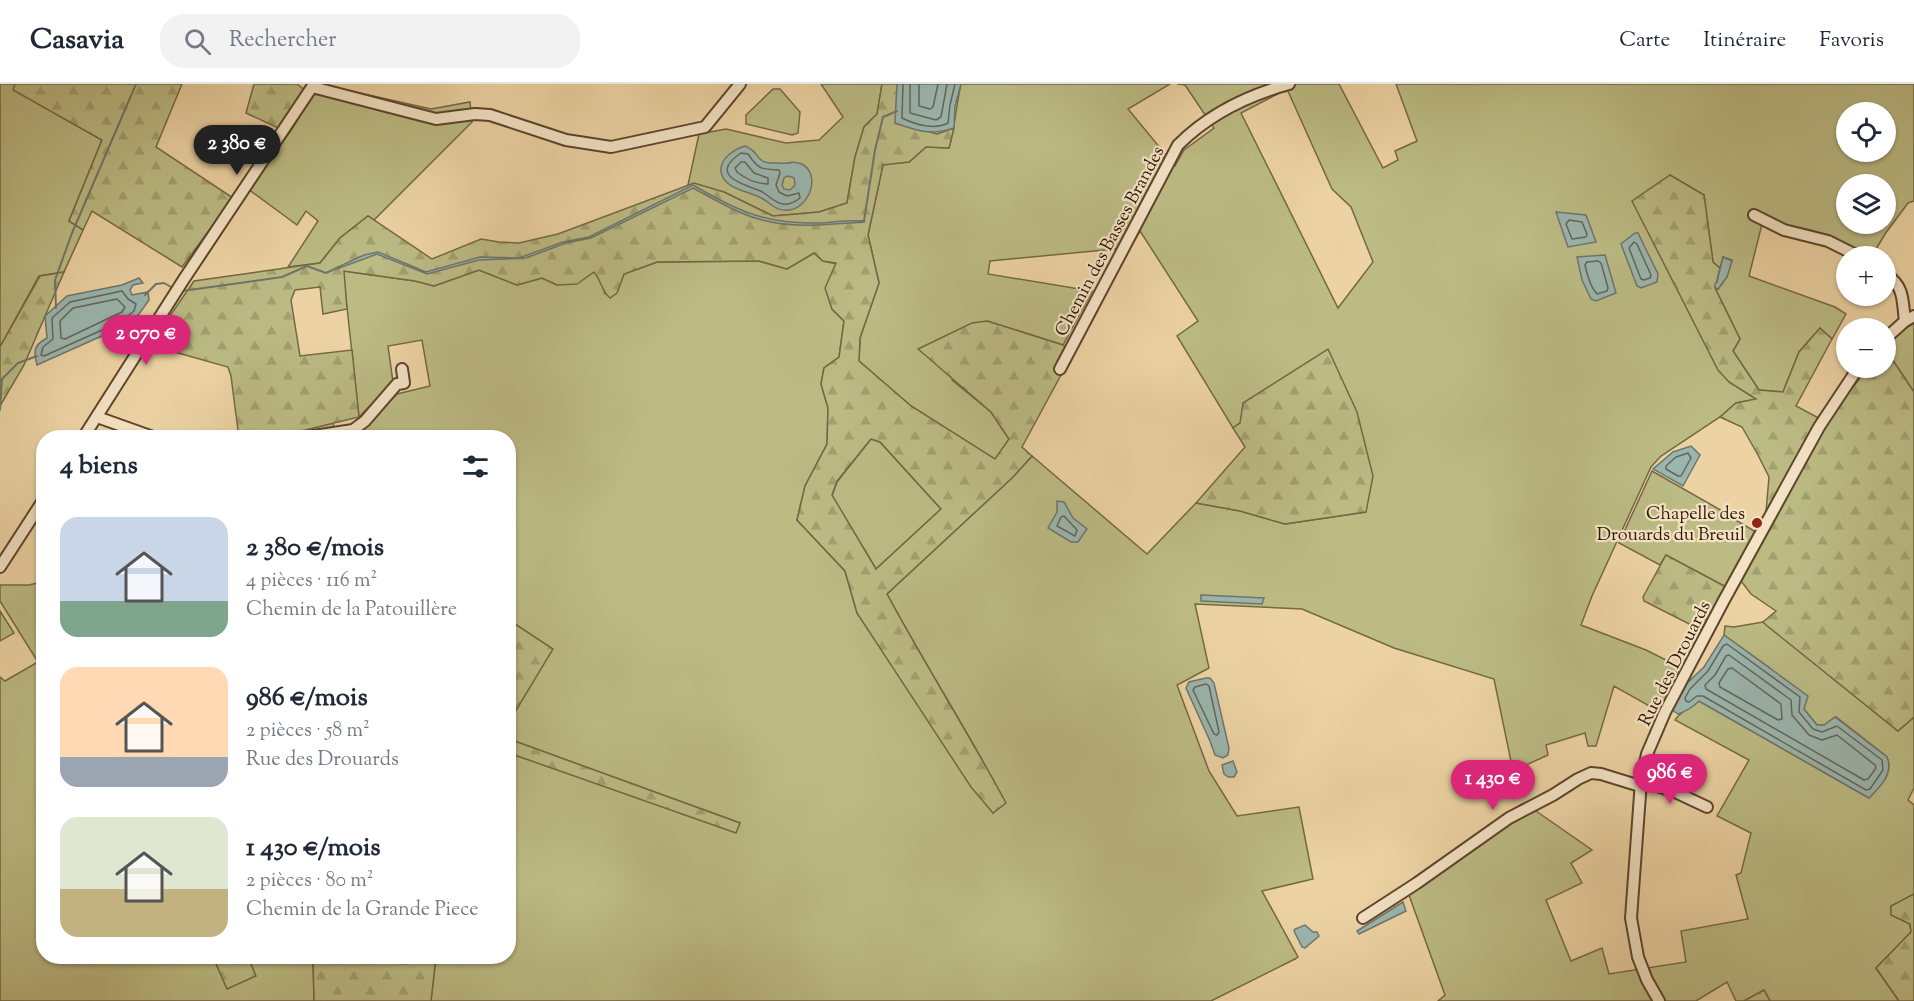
<!DOCTYPE html>
<html lang="fr">
<meta charset="utf-8">
<style>
body{margin:0;font-family:"Sorts Mill Goudy",serif;background:#f2f2f3;color:#1f2937;height:100vh;display:flex;flex-direction:column;font-size:22px;white-space:nowrap}
*{box-sizing:border-box;margin:0}
p{font-size:20px;color:#747a83}
.icon{flex:none;width:33px;height:33px;fill:none;stroke:currentColor;stroke-width:2;stroke-linecap:round;stroke-linejoin:round}
.map{position:relative;flex:1;overflow:hidden}
.panel{position:absolute;left:36px;top:346px;width:480px;height:534px;display:flex;flex-direction:column;background:#fff;border-radius:24px;box-shadow:0 2px 4px #0004}
.panel>*{flex:none}
.tools{position:absolute;left:1836px;top:18px;display:grid;gap:12px}
.tools a{display:grid;place-items:center;width:60px;height:60px;border-radius:50%;background:#fff;box-shadow:0 2px 4px #0004;font-size:30px}
.price{position:absolute;translate:-50% -51px;padding:0 14px;border-radius:21px;background:#db2777;color:#fff;font-size:20px;line-height:39px;filter:drop-shadow(0 2px 3px #0008)}
.price::after{content:'';position:absolute;left:50%;top:36px;width:18px;height:14px;margin-left:-9px;background:inherit;clip-path:polygon(0 0,100% 0,50% 100%)}
.price.selected{background:#222;color:#fff}
ul{padding:0;list-style:none}
li{display:flex;align-items:center;gap:18px;height:150px;padding:0 24px}
li span{display:grid;place-items:center;flex:none;width:168px;height:120px;border-radius:18px;color:#555}
li>.icon{margin-inline-start:auto}
span .icon{width:72px;height:72px;fill:#fffc;stroke-width:1}
li b{font-size:26px}
h2{display:flex;justify-content:space-between;align-items:center;height:72px;padding:0 24px;font-size:26px}
header{display:flex;align-items:center;gap:36px;box-sizing:border-box;height:84px;padding:0 30px;background:#fff;border-bottom:2px solid #e0e1e3}
header strong{font-size:28px}
nav{display:flex;gap:33px;margin-inline-start:auto;font-size:21px}
.search{width:420px;height:54px;background:#f2f2f3;display:flex;align-items:center;gap:15px;box-sizing:border-box;padding:0 21px;border-radius:24px;color:#747a83;font-size:22px}
.map>svg:first-child{display:block}
</style>
<header>
<strong>Casavia</strong>
<div class="search"><svg class="icon" aria-label="search" viewBox="0 0 24 24"><circle cx="10" cy="10" r="6"/><path d="M15 15l6 6"/></svg>Rechercher</div>
<nav><a>Carte</a><a>Itinéraire</a><a>Favoris</a></nav>
</header>
<div class="map">
<svg width="1914" height="917" viewBox="0 0 1914 917">
<defs>
<pattern id="forest-firs" width="22" height="20" patternUnits="userSpaceOnUse" patternTransform="scale(1.5)"><rect width="22" height="20" fill="#bcbb84"/><path d="M5 1l3.5 6h-7zM16 11l3.5 6h-7z" fill="#a2a070"/></pattern>
</defs>
<rect width="100%" height="100%" fill="#edd3a4"/>
<filter id="stains"><feTurbulence type="fractalNoise" baseFrequency=".00333" numOctaves="4"/><feColorMatrix values="0 0 0 0 .2 0 0 0 0 .09 0 0 0 0 .02 0 0 0 .5 -.17"/></filter>
<radialGradient id="worn" r=".72"><stop offset=".6" stop-color="#630" stop-opacity="0"/><stop offset="1" stop-color="#630" stop-opacity=".3"/></radialGradient>
<g fill="#bcbb84" stroke="#746844" stroke-width="1.5" fill-rule="evenodd">
<path d="M0 0H15L14 6 102 56 69 137 83 146 64 188 39 192 0 263Z"/>
<path d="M320 0 431 25 470 18 472 38 374 136 368 132 340 154 320 179 288 183 318 137 306 127 297 141 248 105 289 49Z"/>
<path d="M821 0H882L877 30 864 43 855 73 847 119 819 128 773 132 724 108 688 101 699 50 726 45 786 59 819 56 843 33Z"/>
<path d="M961 0H1170L1128 25 1175 82 1184 66 1214 44 1185 1 1177 0H1339L1383 84 1398 76 1395 67 1417 57 1396 0H1914V117L1908 119 1885 150 1872 172H1867C1827 149 1809 142 1762 140L1749 192 1835 223 1846 230 1832 255 1820 244 1799 268 1783 308 1759 306 1733 267 1740 255 1715 204 1718 205 1727 193 1732 176 1723 173 1720 184 1713 178 1704 111 1670 91 1729 298 1757 315 1736 319 1720 333 1661 372 1651 383 1592 512 1581 541 1646 566 1682 584 1660 628 1614 602 1596 662H1588L1585 649 1546 661 1548 671 1513 687 1494 595 1394 564 1302 525 1195 520 1209 584 1177 601 1209 687 1237 732 1299 723 1313 795 1262 807 1298 873 1295 875 1211 917H431L436 873H508L509 669 736 748 740 739 509 655V638L552 565 509 536 508 354H360L359 349 397 310 430 302 422 256 388 262 393 298 359 333 343 187 415 197 434 202 479 186 517 201 542 194 557 201 594 188 601 196 605 210 617 208 624 190 657 178 759 177 787 185 814 169 823 177 837 180 826 204 832 225 844 237 839 273 824 284 821 300 828 324 827 360 805 402 797 436 845 487 857 529 993 729 1005 718C968 648 925 580 887 510L1013 393 1032 372 1147 470 1196 419 1240 427 1285 440 1365 428 1240 339 1233 344 1177 252 1198 237 1140 147 1127 169 1115 165 990 177 988 190 1092 207 1063 261 987 237 952 296 991 328 1009 355 995 376 911 322 859 277 860 254 879 199 868 151 883 80 909 78 926 63 949 64C955 43 956 21 961 0ZM1287 5 1332 105 1351 123 1373 178 1338 224 1241 29ZM1846 28H1886V68H1846ZM1846 100H1886V140H1846Z"/>
<path d="M773 5H780L800 28 798 49 792 51 746 40V31Z"/>
<path d="M1914 239V308L1886 266C1886 252 1904 246 1914 239Z"/>
<path d="M333 339 337 354H272Z"/>
<path d="M871 355 880 358 941 425 876 485 832 412 837 398Z"/>
<path d="M1652 387 1724 428V433L1730 436 1734 435 1756 448 1726 503 1666 471 1660 481 1619 459Z"/>
<path d="M37 499 44 513V873H313L314 917H0V593L5 597 38 578 0 517V501H29Z"/>
<path d="M0 527 14 549 0 557Z"/>
<path d="M1763 538 1898 647 1914 633V704L1908 716 1914 721V810L1891 823 1892 831 1910 840 1911 848 1876 884 1899 917H1770L1764 906 1744 917H1736L1727 898 1696 917H1438L1445 911 1405 800 1522 720 1525 731 1536 727 1592 766 1571 779 1582 799 1546 816 1571 877 1602 864 1609 890 1686 878 1681 847 1748 835 1736 791 1741 789 1751 749 1717 732 1749 676 1675 636C1679 628 1691 624 1699 617L1869 714C1879 701 1894 690 1887 673L1836 633 1824 641H1817L1770 584 1724 551 1725 542 1734 543Z"/>
</g>
<g fill="url(#forest-firs)" stroke="#746844" stroke-width="1.5" fill-rule="evenodd">
<path d="M15 0H182L156 63 233 114 182 183 92 127 83 146 69 137 102 56 13 6Z"/>
<path d="M254 0H297L312 12 289 49 246 29Z"/>
<path d="M882 0H897L896 39 937 50 954 44 949 64 926 63 909 78 883 81 868 151 879 199 860 254 859 277 911 322 995 375 1009 355 991 328 918 265 972 239 987 237 1063 261 1074 267 1022 363 1032 372 1013 393 887 510C925 581 968 648 1006 719L993 729 971 703 857 529 845 487 797 436 805 402 827 360 828 324 821 300 824 284 839 273 844 237 832 225 825 204 836 179 823 177 814 169 787 185 759 177 657 178 624 190 617 209 610 214C602 208 601 196 594 188L577 200 557 201 542 194 517 201 479 186 434 202 415 197 344 187 347 225 323 230 320 203 295 206 291 216 300 272 352 266 359 333 272 354H239L231 292 228 283 150 261 194 197 320 179 340 154 368 132 432 175 481 155 499 158 519 159 558 150 694 99 724 108 773 132 819 128 847 119 855 73 864 43 877 30ZM871 355 880 358 941 425 876 485 832 411 837 397Z"/>
<path d="M1670 91 1704 111 1713 178 1720 184 1715 204 1740 255 1733 267 1759 306 1783 308 1799 268 1820 244 1832 255 1796 322 1826 338 1868 284H1886V266L1914 308V633L1898 647 1766 541 1763 538 1776 527 1751 510 1741 497 1775 433 1766 428 1769 393 1758 371 1742 343 1720 333 1736 319 1756 315 1729 298 1718 286 1632 117Z"/>
<path d="M64 188 24 281 0 322V263L40 192Z"/>
<path d="M1328 265 1357 328 1373 392 1366 428 1285 440 1240 427 1196 419 1245 363 1233 344 1240 339 1243 319Z"/>
<path d="M1666 471 1726 503 1701 546 1644 517 1643 513Z"/>
<path d="M509 536 553 565 509 638Z"/>
<path d="M509 655 740 739 736 749 509 669Z"/>
<path d="M1914 810V917H1899L1876 884 1911 848 1910 840 1891 831V822Z"/>
<path d="M213 873H248L256 892 227 905Z"/>
<path d="M313 873H436L431 917H314Z"/>
<path d="M1764 906 1770 917H1744Z"/>
</g>
<g fill="#9bb6af" stroke="#6f766a" stroke-width="1.5" fill-rule="evenodd">
<path d="M897 0H961L955 22 954 44C931 52 918 47 895 39Z"/>
<path d="M745 62C764 70 752 80 778 79 784 79 788 80 793 78 796 79 799 79 802 80 821 91 810 122 790 126 774 128 770 117 757 112 745 107 722 103 721 87 720 74 735 65 745 62ZM787 92 792 93 794 94 795 101 790 106 784 105 782 101 784 94Z"/>
<path d="M693 101C734 125 762 139 810 139 825 140 854 134 865 138 834 140 801 144 771 138 742 133 718 117 693 104L591 154 566 159 526 174 479 176 427 190 377 170 337 185 336 184 364 171 378 168 426 188 480 173 519 174 563 158 589 153Z"/>
<path d="M1556 128 1586 131 1596 158 1568 163Z"/>
<path d="M1635 149H1638L1658 190 1657 198 1641 204 1637 202 1621 160Z"/>
<path d="M1605 171 1616 209 1596 217 1591 215 1582 196 1577 173Z"/>
<path d="M1723 173 1732 177 1727 193 1718 205 1715 204V200L1717 198Z"/>
<path d="M139 194 143 199 133 201 130 206 132 211 148 208 149 216 139 230 122 243 37 281C33 266 34 261 47 254L45 232 67 212 122 201Z"/>
<path d="M1691 362 1700 371 1683 402 1653 385 1673 368Z"/>
<path d="M1057 417 1064 418 1073 434 1087 445 1078 458H1071L1048 444 1057 428Z"/>
<path d="M1201 511 1264 514 1262 520 1201 517Z"/>
<path d="M1724 551 1808 612 1804 625 1817 641H1824L1835 633 1887 673C1894 690 1880 703 1869 714L1699 617C1693 623 1687 627 1678 630L1672 626 1685 601 1704 583Z"/>
<path d="M1206 594H1210L1214 599 1229 664 1228 671 1223 674 1215 671 1210 657 1186 604 1189 598Z"/>
<path d="M1233 677 1237 688 1234 693H1228L1224 690 1222 681Z"/>
<path d="M1403 818 1406 827 1359 850 1357 847Z"/>
<path d="M1305 841 1313 848H1317L1319 852 1305 864 1302 863 1294 847 1295 845Z"/>
</g>
<g fill="none" stroke-linecap="round" stroke-linejoin="round">
<g stroke="#646659" stroke-width="1.5">
<path d="M903 0 902 34C916 41 935 46 948 39L950 21 955 0"/>
<path d="M910 0V29L936 36 941 33 947 0"/>
<path d="M919 0V22L930 25 933 23 938 0"/>
<path d="M741 69 748 70C759 86 761 85 779 86L780 89 776 101 779 108 787 112 799 109 800 114C795 118 790 121 783 120 773 119 768 109 758 106 738 99 710 90 741 69Z"/>
<path d="M741 78H745L754 89 768 94V100C757 100 746 95 737 88L735 84Z"/>
<path d="M1569 136 1582 138 1587 150 1586 153 1572 155 1566 140Z"/>
<path d="M1634 158 1637 160 1651 191 1650 194 1644 196 1641 195 1629 164Z"/>
<path d="M1598 177 1601 179 1608 204 1607 207 1597 210C1590 203 1587 190 1585 181L1587 178Z"/>
<path d="M122 207 128 215 136 220 134 227 120 238 44 272 41 271 43 263 53 255 52 234 70 218Z"/>
<path d="M117 215 125 223 122 228 65 255 61 254 60 237 73 224Z"/>
<path d="M1688 369 1691 374 1681 392H1678L1666 385V382L1676 373Z"/>
<path d="M1064 432 1077 446 1075 452 1057 442 1061 433Z"/>
<path d="M1727 560 1800 613 1799 628 1813 645 1822 648 1837 642 1882 676 1883 686 1870 705 1866 706 1703 612H1697L1689 618 1686 617 1685 614 1690 605 1708 587 1723 562Z"/>
<path d="M1729 571 1791 616 1792 631 1809 651 1822 656 1837 651 1875 681 1876 684 1868 695 1864 696 1706 605 1705 601 1715 591 1726 572Z"/>
<path d="M1732 584 1781 620 1782 635 1778 636 1720 603 1719 599 1728 585Z"/>
<path d="M1206 600 1209 602 1219 648 1217 651 1214 650 1193 606 1195 603Z"/>
</g>
<g stroke="#6f766a" stroke-width="2">
<path d="M862 137H864L875 66 883 33 897 27"/>
<path d="M182 207 282 193 307 182 326 189 337 184"/>
<path d="M145 211 156 200 164 199 173 204"/>
<path d="M56 224 55 196 72 149 136 0"/>
<path d="M0 326 2 295 18 279 37 272"/>
</g>
<defs>
<g id="minor">
<path d="M1754 131 1784 146 1828 157 1858 172"/>
<path d="M1886 190C1905 204 1902 215 1905 237"/>
<path d="M1886 254 1905 237 1914 232"/>
<path d="M1060 285 1178 61C1208 31 1249 11 1289 0"/>
<path d="M97 333 156 354"/>
<path d="M83 354 184 195 312 3 436 35 475 30 490 31 566 56 611 63 705 43 740 0"/>
<path d="M301 354 353 346 365 337 397 300 404 299 402 285"/>
<path d="M0 483 44 415"/>
<path d="M1641 697 1673 707 1707 723"/>
<path d="M1363 834 1417 799 1509 734 1553 711 1578 695 1591 689 1601 690 1640 702"/>
<path d="M1659 917 1647 896 1638 873 1631 834 1641 697 1647 670 1665 628 1723 518 1819 343 1858 284"/>
</g>
</defs>
<use href="#minor" stroke="#5d442b" stroke-width="14"/>
<use href="#minor" stroke="#f3e2c4" stroke-width="10"/>
</g>
<circle fill="#8f2418" stroke="#f3e2c4" stroke-width="2" cx="1757" cy="439" r="6"/>
<g text-anchor="middle" stroke-width="4.5" stroke-linejoin="round" paint-order="stroke">
<g font-size="18" fill="#2d1503" stroke="#f3e2c4">
<text transform="translate(1109 157) rotate(-62)" y="6">Chemin des Basses Brandes</text>
<text transform="translate(1674 579) rotate(-63)" y="6">Rue des Drouards</text>
</g>
<g font-size="18" fill="#2d1503" stroke="#f3e2c4" text-anchor="end">
<text x="1745" y="435">Chapelle des<tspan x="1745" dy="21">Drouards du Breuil</tspan></text>
</g>
</g>
<rect width="100%" height="100%" filter="url(#stains)"/>
<rect width="100%" height="100%" fill="url(#worn)"/>
</svg>
<div class="tools">
<a><svg class="icon" aria-label="locate" viewBox="0 0 24 24"><circle cx="12" cy="12" r="6"/><path d="M12 2v4M12 18v4M2 12h4M18 12h4"/></svg></a>
<a><svg class="icon" aria-label="layers" viewBox="0 0 24 24"><path d="M12 4l9 5-9 5-9-5zM3 14l9 5 9-5"/></svg></a>
<a>+</a>
<a>−</a>
</div>
<b class="price selected" style="left:237px;top:92px">2 380 €</b>
<b class="price" style="left:146px;top:282px">2 070 €</b>
<b class="price" style="left:1670px;top:721px">986 €</b>
<b class="price" style="left:1493px;top:727px">1 430 €</b>
<section class="panel">
<h2>4 biens<svg class="icon" aria-label="filters" viewBox="0 0 24 24"><path d="M4 7h16M4 17h16"/><circle cx="9" cy="7" r="2"/><circle cx="15" cy="17" r="2"/></svg></h2>
<ul>
<li><span style="background:linear-gradient(#c9d6e8 70%,#7fa58c 0)"><svg class="icon" aria-label="home" viewBox="0 0 24 24"><path d="M3 11l9-7 9 7M6 9v11h12V9"/></svg></span><div><b>2 380 €/mois</b><p>4 pièces · 116 m²</p><p>Chemin de la Patouillère</p></div></li>
<li><span style="background:linear-gradient(#ffd9b3 75%,#9aa5b1 0)"><svg class="icon" aria-label="home" viewBox="0 0 24 24"><path d="M3 11l9-7 9 7M6 9v11h12V9"/></svg></span><div><b>986 €/mois</b><p>2 pièces · 58 m²</p><p>Rue des Drouards</p></div></li>
<li><span style="background:linear-gradient(#dfe7d0 60%,#c2b280 0)"><svg class="icon" aria-label="home" viewBox="0 0 24 24"><path d="M3 11l9-7 9 7M6 9v11h12V9"/></svg></span><div><b>1 430 €/mois</b><p>2 pièces · 80 m²</p><p>Chemin de la Grande Piece</p></div></li>
</ul>
</section>
</div>
